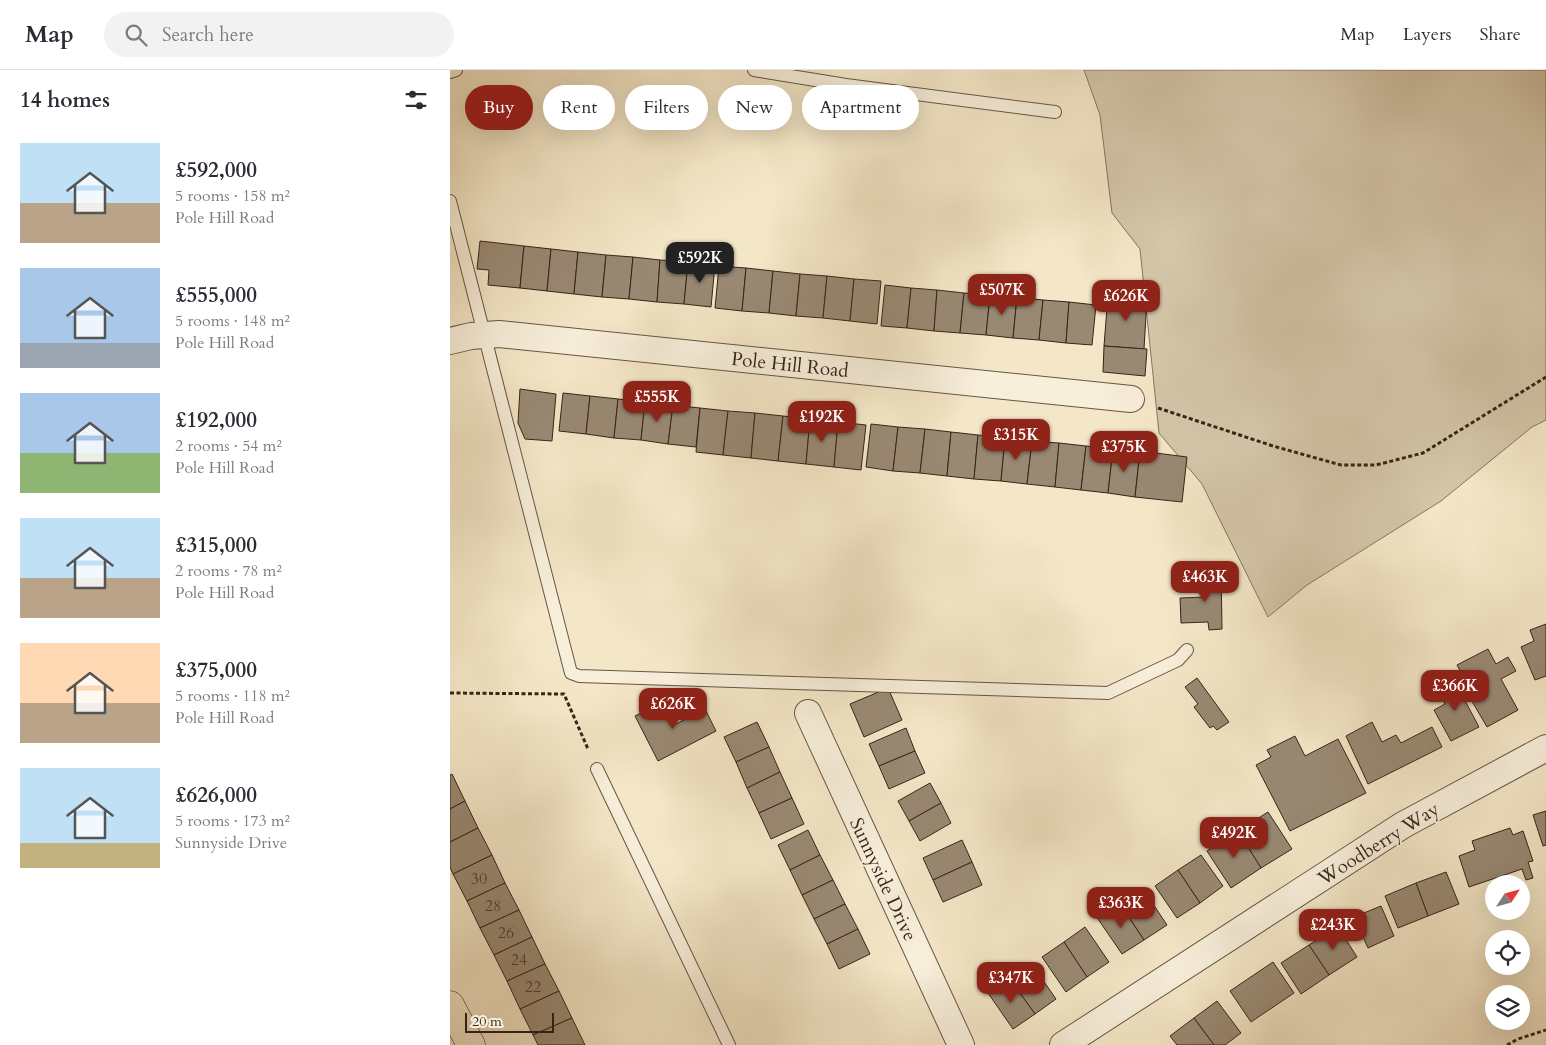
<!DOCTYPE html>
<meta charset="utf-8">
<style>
body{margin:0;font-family:Cardo,serif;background:#f2f2f3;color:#2b2b33;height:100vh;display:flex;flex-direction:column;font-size:19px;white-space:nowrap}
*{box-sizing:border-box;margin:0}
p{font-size:16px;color:#7c7c81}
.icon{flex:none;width:28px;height:28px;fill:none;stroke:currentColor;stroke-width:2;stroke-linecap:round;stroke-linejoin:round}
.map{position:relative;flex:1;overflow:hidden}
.side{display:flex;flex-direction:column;background:#fff;width:450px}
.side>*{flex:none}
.guide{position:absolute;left:15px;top:15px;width:475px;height:45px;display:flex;gap:10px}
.needle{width:32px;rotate:54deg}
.tools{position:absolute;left:1035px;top:805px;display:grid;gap:10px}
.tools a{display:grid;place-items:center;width:45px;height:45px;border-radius:50%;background:#fff;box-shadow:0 5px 20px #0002;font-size:25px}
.scale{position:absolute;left:15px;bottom:12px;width:89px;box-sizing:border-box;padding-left:5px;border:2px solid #362418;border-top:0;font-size:14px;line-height:18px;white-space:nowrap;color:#362418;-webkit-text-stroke:4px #f8efdb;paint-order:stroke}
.price{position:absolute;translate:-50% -42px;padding:0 11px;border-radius:10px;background:#8f2418;color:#fff;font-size:16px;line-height:32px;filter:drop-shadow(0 1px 2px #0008)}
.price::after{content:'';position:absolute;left:50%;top:30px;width:15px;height:11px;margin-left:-8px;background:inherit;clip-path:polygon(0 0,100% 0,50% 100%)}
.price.selected{background:#222;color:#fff}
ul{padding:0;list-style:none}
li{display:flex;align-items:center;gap:15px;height:125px;padding:0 20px}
li span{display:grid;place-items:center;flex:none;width:140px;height:100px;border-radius:0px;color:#555}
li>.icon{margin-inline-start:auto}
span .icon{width:60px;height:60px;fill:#fffc;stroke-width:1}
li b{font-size:21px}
h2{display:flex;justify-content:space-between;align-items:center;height:60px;padding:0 20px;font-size:21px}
.tag{padding:0 18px;border-radius:22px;background:#fff;box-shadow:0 5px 20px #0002;font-size:18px;line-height:45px}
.tag.selected{background:#8f2418;color:#fff}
header{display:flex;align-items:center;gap:30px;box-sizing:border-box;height:70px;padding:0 25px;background:#fff;border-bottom:1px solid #e1e1e2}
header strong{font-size:24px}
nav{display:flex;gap:28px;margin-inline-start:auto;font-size:18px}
.search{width:350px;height:45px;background:#f2f2f3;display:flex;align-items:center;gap:12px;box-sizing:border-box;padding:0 18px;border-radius:28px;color:#7c7c81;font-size:19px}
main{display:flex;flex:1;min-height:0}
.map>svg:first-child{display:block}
</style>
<header>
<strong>Map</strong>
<div class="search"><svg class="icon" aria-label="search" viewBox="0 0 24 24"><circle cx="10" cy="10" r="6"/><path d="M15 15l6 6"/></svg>Search here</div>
<nav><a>Map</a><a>Layers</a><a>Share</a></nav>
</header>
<main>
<section class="side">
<h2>14 homes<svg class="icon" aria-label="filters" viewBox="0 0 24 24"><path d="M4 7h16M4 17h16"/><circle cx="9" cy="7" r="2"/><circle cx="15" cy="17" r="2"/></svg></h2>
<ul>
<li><span style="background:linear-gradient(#bfe0f5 60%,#b9a48a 0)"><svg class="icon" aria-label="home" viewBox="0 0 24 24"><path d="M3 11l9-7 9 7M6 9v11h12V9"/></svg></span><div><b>£592,000</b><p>5 rooms · 158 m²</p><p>Pole Hill Road</p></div></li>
<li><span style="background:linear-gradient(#a9c7e8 75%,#9aa5b1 0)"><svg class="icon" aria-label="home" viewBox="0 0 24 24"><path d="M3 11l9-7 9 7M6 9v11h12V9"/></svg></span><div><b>£555,000</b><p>5 rooms · 148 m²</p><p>Pole Hill Road</p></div></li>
<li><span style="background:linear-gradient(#a9c7e8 60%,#8fb573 0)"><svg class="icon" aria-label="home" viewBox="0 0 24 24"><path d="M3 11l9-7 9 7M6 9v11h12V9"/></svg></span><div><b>£192,000</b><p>2 rooms · 54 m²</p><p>Pole Hill Road</p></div></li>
<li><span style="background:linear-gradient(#bfe0f5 60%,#b9a48a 0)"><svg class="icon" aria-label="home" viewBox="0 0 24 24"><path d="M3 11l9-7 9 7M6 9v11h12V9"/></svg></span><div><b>£315,000</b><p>2 rooms · 78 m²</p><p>Pole Hill Road</p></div></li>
<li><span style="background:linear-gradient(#ffd9b3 60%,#b9a48a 0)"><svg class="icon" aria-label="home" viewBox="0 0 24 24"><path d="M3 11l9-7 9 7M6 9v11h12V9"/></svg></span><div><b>£375,000</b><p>5 rooms · 118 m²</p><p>Pole Hill Road</p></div></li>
<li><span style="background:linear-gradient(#bfe0f5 75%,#c2b280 0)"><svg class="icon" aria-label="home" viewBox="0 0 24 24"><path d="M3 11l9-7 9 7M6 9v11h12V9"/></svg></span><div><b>£626,000</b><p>5 rooms · 173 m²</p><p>Sunnyside Drive</p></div></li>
</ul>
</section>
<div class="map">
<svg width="1096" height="975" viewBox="0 0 1096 975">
<rect width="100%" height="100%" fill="#f4e7c7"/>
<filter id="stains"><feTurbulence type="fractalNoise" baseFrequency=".004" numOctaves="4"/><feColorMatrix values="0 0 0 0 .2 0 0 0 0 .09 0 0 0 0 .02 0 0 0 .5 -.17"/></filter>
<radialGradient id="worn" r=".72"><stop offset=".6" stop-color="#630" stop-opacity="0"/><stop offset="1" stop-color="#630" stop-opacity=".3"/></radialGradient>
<path fill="#d4c6a9" stroke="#857560" d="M634 0H1096V350L1082 357 991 431 857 515 818 547 752 414 709 363 690 179 662 143 650 45Z"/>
<g fill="#998973" stroke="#362418">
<path d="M30 171 74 176 70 218 38 215 39 200 27 199Z"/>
<path d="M74 176 101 179 97 221 70 218Z"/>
<path d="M101 179 128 182 124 224 97 221Z"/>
<path d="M128 182 156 185 152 227 124 224Z"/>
<path d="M156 185 183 187 179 229 152 227Z"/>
<path d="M183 187 210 190 207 232 179 229Z"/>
<path d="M210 190 238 192 234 234 207 232Z"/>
<path d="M238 192 265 195 261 237 234 234Z"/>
<path d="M269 196 296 198 292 241 265 238Z"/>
<path d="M296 198 323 201 319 243 292 241Z"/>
<path d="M323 201 350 204 346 246 319 243Z"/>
<path d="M350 204 377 206 373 248 346 246Z"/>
<path d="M377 206 404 209 400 251 373 248Z"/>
<path d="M404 209 431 211 427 254 400 251Z"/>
<path d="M435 215 461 218 457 258 431 256Z"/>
<path d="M461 218 487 220 484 261 457 258Z"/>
<path d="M487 220 514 223 510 263 484 261Z"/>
<path d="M514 223 540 225 536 265 510 263Z"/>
<path d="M540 225 567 227 563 268 536 265Z"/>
<path d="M658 225 697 228 694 279 654 276Z"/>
<path d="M567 227 593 230 589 270 563 268Z"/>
<path d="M593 230 619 232 616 273 589 270Z"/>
<path d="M619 232 646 235 642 275 616 273Z"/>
<path d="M654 276 697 279 695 306 653 302Z"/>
<path d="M70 319 106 324 102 371 75 369 68 353Z"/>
<path d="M113 323 140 326 136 364 109 361Z"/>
<path d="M140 326 168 329 164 368 136 364Z"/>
<path d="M168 329 195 332 191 370 164 368Z"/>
<path d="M195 332 223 335 218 374 191 370Z"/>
<path d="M223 335 250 338 246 377 218 374Z"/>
<path d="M250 338 278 341 273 385 246 382Z"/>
<path d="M278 341 305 343 301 388 273 385Z"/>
<path d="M305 343 333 346 328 391 301 388Z"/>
<path d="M333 346 360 349 356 394 328 391Z"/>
<path d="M360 349 388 352 384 397 356 394Z"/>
<path d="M388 352 416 355 411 400 384 397Z"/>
<path d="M421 354 448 357 443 401 416 397Z"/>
<path d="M448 357 475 359 470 403 443 401Z"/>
<path d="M475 359 501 362 497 406 470 403Z"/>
<path d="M501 362 528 365 524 409 497 406Z"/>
<path d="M528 365 555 368 551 411 524 409Z"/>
<path d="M555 368 582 371 577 414 551 411Z"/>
<path d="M582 371 609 373 605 417 577 414Z"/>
<path d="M609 373 636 376 631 420 605 417Z"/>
<path d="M636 376 663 379 658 423 631 420Z"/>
<path d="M663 379 690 381 685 427 658 423Z"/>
<path d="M690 381 737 387 732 432 685 427Z"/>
<path d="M755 499H771L772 559 759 560 758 552 731 553 730 528 756 527Z"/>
<path d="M1096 554V606L1085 610 1071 577 1084 571 1080 560Z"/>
<path d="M1038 579 1046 594 1058 587 1066 601 1051 609 1068 640 1037 657 1016 621 1020 619 1007 595Z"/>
<path d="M747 608 779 652 767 660 763 656 760 658 744 637 748 634 735 617Z"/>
<path d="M1004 610 1029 657 1001 671 984 640 995 634 987 619Z"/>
<path d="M438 618 452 650 414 667 400 634Z"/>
<path d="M214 632 226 654 255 639 266 661 208 691 185 646Z"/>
<path d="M307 652 319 677 286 692 274 667Z"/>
<path d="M922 652 932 672 946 665 951 673 982 657 992 677 918 714 896 666Z"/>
<path d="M456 658 465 681 429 696 419 674Z"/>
<path d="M845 666 855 686 888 669 916 723 840 761 806 695 821 687 817 680Z"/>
<path d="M319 677 330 702 297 718 286 692Z"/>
<path d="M465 681 475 703 439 719 429 696Z"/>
<path d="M330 702 342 728 309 743 297 718Z"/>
<path d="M2 704 15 731 0 739V705Z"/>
<path d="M480 713 491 733 459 751 448 731Z"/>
<path d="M342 728 354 754 321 769 309 743Z"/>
<path d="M15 731 28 758 0 772V739Z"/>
<path d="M491 733 501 753 470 771 459 751Z"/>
<path d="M1096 741V775L1093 776 1083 745Z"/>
<path d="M818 742 842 779 811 798 788 761Z"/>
<path d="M28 758 42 785 3 804 0 797V772Z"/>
<path d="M1060 758 1063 765 1073 761 1083 791 1078 792 1083 808 1076 810 1072 799 1019 817 1009 786 1025 780 1022 771Z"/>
<path d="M358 760 370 785 340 800 328 775Z"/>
<path d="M788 761 811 798 781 818 757 781Z"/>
<path d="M512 770 522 792 483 810 473 788Z"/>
<path d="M42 785 55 813 17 831 3 804Z"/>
<path d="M370 785 383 810 352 825 340 800Z"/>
<path d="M751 785 773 816 750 833 728 800Z"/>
<path d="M522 792 532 815 493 832 483 810Z"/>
<path d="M728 800 750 833 727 848 705 816Z"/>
<path d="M996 802 1009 834 978 846 966 813Z"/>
<path d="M383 810 395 834 364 849 352 825Z"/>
<path d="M55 813 69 840 30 858 17 831Z"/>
<path d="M966 813 978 846 948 858 935 826Z"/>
<path d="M693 819 717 855 694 870 670 834Z"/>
<path d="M395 834 408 859 377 874 364 849Z"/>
<path d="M670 834 694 870 672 884 648 849Z"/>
<path d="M931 836 944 866 918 878 904 847Z"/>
<path d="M69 840 82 867 44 885 30 858Z"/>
<path d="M635 857 659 892 637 907 614 872Z"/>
<path d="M888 857 907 887 879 905 859 875Z"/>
<path d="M408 859 420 884 389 899 377 874Z"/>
<path d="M82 867 95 894 57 911 44 885Z"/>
<path d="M614 872 637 907 616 922 592 887Z"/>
<path d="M859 875 879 905 851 924 831 893Z"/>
<path d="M823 892 844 923 801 952 780 921Z"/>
<path d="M581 893 606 929 585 944 559 908Z"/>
<path d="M95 894 109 921 70 939 57 911Z"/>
<path d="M559 908 585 944 563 959 538 923Z"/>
<path d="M109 921 122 948 83 965 70 939Z"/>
<path d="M767 931 791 963 775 975H764L744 948Z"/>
<path d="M122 948 135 975H88L83 965Z"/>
<path d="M744 948 764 975H727L720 966Z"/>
</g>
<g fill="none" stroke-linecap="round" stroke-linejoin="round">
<defs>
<g id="service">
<path d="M304 0 396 15 605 42"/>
<path d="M0 2 6 0"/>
<path d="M0 131 121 603 129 606 658 623 728 590 737 580"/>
<path d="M147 699 279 975"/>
</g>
<g id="minor">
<path d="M0 271 21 266 49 264 681 329"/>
<path d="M358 643 511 975"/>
<path d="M613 975 953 755 1096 678"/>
</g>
<path id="primary" d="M0 935 21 975"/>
</defs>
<use href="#service" stroke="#654" stroke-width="14"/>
<use href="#minor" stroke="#654" stroke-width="28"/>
<use href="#primary" stroke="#362418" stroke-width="29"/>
<g stroke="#362418" stroke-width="3" stroke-dasharray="4 2.5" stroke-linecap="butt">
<path d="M708 338 823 376 891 395H926L973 383 1096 307"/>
<path d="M0 623 114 624 138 679"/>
<path d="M1057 975 1068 969 1096 960"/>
</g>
<use href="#service" stroke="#f8efdb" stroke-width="12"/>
<use href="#minor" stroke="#f8efdb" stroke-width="26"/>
<use href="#primary" stroke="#f4e7c7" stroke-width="28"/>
</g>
<g text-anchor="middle" stroke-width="4" stroke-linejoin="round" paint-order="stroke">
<g font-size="16" fill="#4f3d2f">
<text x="29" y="814">30</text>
<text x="43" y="841">28</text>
<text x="56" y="868">26</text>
<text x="69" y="895">24</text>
<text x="83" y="922">22</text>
</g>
<g font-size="19" fill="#362418" stroke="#f8efdb">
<text transform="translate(340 294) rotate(6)" y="7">Pole Hill Road</text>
<text transform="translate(928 773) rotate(-32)" y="7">Woodberry Way</text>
<text transform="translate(434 809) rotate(65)" y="7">Sunnyside Drive</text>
</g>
</g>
<rect width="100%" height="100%" filter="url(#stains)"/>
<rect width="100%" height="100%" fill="url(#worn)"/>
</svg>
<div class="tools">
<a><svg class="needle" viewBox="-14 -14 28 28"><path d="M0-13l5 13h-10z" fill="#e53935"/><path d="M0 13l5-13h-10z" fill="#7c7c81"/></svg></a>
<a><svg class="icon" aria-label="locate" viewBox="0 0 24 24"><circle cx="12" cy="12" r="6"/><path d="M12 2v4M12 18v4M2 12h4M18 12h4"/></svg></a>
<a><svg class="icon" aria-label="layers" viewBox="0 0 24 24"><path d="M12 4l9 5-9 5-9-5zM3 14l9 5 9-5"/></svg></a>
</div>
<div class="scale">20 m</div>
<b class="price selected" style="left:250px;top:214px">£592K</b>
<b class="price" style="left:552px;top:246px">£507K</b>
<b class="price" style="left:676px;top:252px">£626K</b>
<b class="price" style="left:207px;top:353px">£555K</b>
<b class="price" style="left:372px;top:373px">£192K</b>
<b class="price" style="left:566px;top:391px">£315K</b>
<b class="price" style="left:674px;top:403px">£375K</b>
<b class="price" style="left:755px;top:533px">£463K</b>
<b class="price" style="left:1005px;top:642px">£366K</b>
<b class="price" style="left:223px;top:660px">£626K</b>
<b class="price" style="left:784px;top:789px">£492K</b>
<b class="price" style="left:671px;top:859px">£363K</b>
<b class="price" style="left:883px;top:881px">£243K</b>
<b class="price" style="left:561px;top:934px">£347K</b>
<div class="guide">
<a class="tag selected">Buy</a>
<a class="tag">Rent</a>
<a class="tag">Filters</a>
<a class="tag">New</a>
<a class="tag">Apartment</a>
</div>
</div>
</main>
